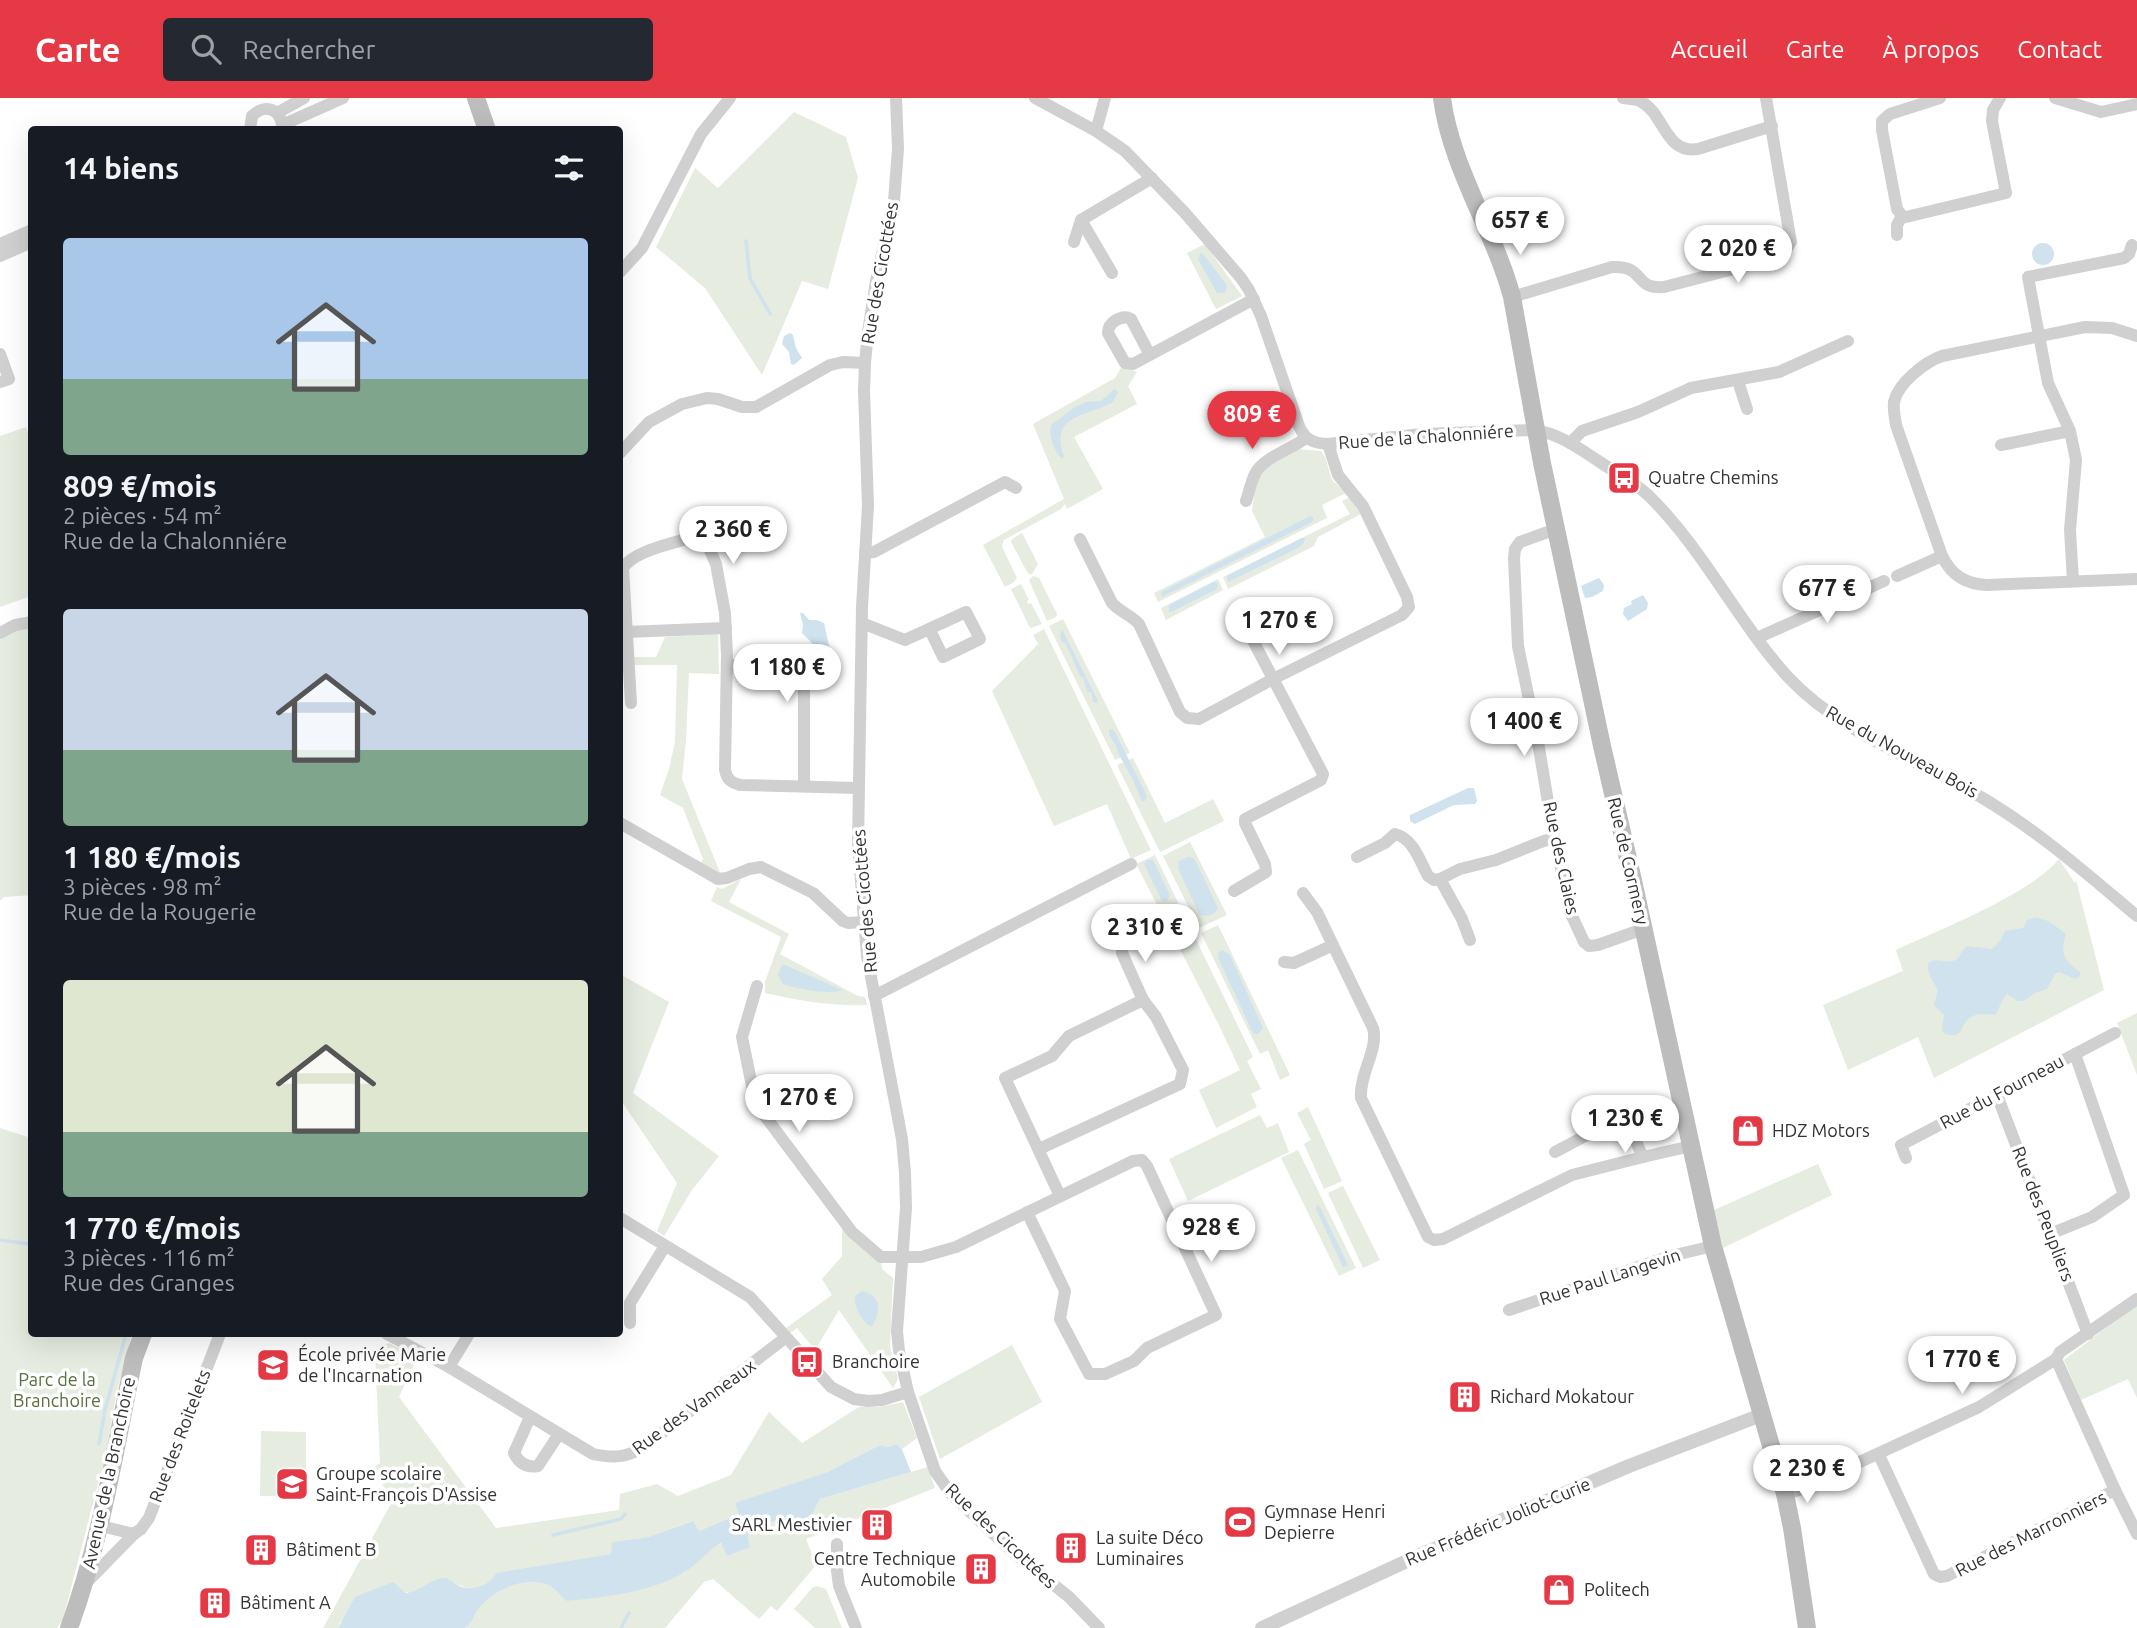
<!DOCTYPE html>
<html lang="fr">
<meta charset="utf-8">
<style>
body{margin:0;font-family:Ubuntu,sans-serif;background:#242831;color:#f1f3f6;height:100vh;display:flex;flex-direction:column;font-size:26px;white-space:nowrap}
*{box-sizing:border-box;margin:0}
p{font-size:23px;color:#9ea1a6}
.icon{flex:none;width:38px;height:38px;fill:none;stroke:currentColor;stroke-width:2;stroke-linecap:round;stroke-linejoin:round}
.map{position:relative;flex:1;overflow:hidden}
.drawer{position:absolute;left:28px;top:28px;width:595px;height:1211px;display:flex;flex-direction:column;background:#171b24;border-radius:7px;box-shadow:0 7px 28px #0002}
.drawer>*{flex:none}
.price{position:absolute;translate:-50% -60px;padding:0 16px;border-radius:24px;background:#fff;color:#222;font-size:23px;line-height:46px;filter:drop-shadow(0 2px 4px #0008)}
.price::after{content:'';position:absolute;left:50%;top:42px;width:21px;height:16px;margin-left:-10px;background:inherit;clip-path:polygon(0 0,100% 0,50% 100%)}
.price.on{background:#e63946;color:#fff}
ul{padding:0;list-style:none}
li{display:grid;align-content:center;gap:14px;height:371px;padding:0 35px}
li span{display:grid;place-items:center;height:217px;border-radius:7px;color:#555}
li>.icon{margin-inline-start:auto}
span .icon{width:126px;height:126px;fill:#fffc;stroke-width:1}
li b{font-size:30px}
h2{display:flex;justify-content:space-between;align-items:center;height:84px;padding:0 35px;font-size:30px}
header{display:flex;align-items:center;gap:42px;box-sizing:border-box;height:98px;padding:0 35px;background:#e63946;color:#fff}
header strong{font-size:33px}
nav{display:flex;gap:38px;margin-inline-start:auto;font-size:24px}
.search{width:490px;height:63px;background:#242831;display:flex;align-items:center;gap:18px;box-sizing:border-box;padding:0 24px;border-radius:7px;color:#9ea1a6;font-size:26px}
.map>svg:first-child{display:block}
</style>
<header>
<strong>Carte</strong>
<div class="search"><svg class="icon" aria-label="search" viewBox="0 0 24 24"><circle cx="10" cy="10" r="6"/><path d="M15 15l6 6"/></svg>Rechercher</div>
<nav><a>Accueil</a><a>Carte</a><a>À propos</a><a>Contact</a></nav>
</header>
<div class="map">
<svg width="2137" height="1530" viewBox="0 0 2137 1530">
<rect width="100%" height="100%" fill="#fff"/>
<g fill="#e6ecdf">
<path d="M794 14 846 39 858 80 828 191 802 183 762 277 705 190 656 149 695 70 718 90Z"/>
<path d="M1205 146 1242 198 1216 211 1187 155Z"/>
<path d="M1122 268 1137 274 1128 288 1137 306 1074 339 1103 391 1067 411 1065 406 1061 411 1004 442 1002 447 1003 451 1017 480 1014 484 1005 489 983 447 1064 401 1033 326 1115 280Z"/>
<path d="M26 329 32 344 31 498 0 509V338Z"/>
<path d="M1298 351 1321 353 1325 359 1332 382 1346 395 1322 407 1327 420 1158 504 1154 495 1265 439 1252 413 1254 397 1261 373 1266 368Z"/>
<path d="M1350 399 1361 416 1318 439 1314 448 1228 491 1223 479 1350 416 1342 403Z"/>
<path d="M1022 435 1038 466 1032 476H1029L1026 472 1011 444 1012 441Z"/>
<path d="M1033 478 1039 480 1057 516 1056 519 1047 523 1029 482Z"/>
<path d="M1218 481 1223 492 1166 522 1161 510Z"/>
<path d="M1021 486 1029 502 1027 503 1028 506 1031 505 1042 526 1031 530 1029 528 1011 491Z"/>
<path d="M1063 521 1130 655 1115 662 1049 528Z"/>
<path d="M31 524V797L4 799 0 803V535Z"/>
<path d="M1044 531 1151 752 1131 761 1107 706 1054 728 992 593 1038 546 1033 537Z"/>
<path d="M718 536 719 576 689 575 686 642 682 681 721 777 701 765 703 761 683 710 660 697 669 671 675 644 677 567H631L629 559H656L665 539Z"/>
<path d="M1133 660 1165 725 1213 701 1224 723 1160 754 1117 667Z"/>
<path d="M1190 744 1227 817 1199 830 1163 758Z"/>
<path d="M1155 757 1253 959 1247 963 1261 991 1251 996 1257 1009 1216 1030 1199 992 1240 972 1218 925 1136 766Z"/>
<path d="M2059 761 2075 785 2076 782 2104 892 1934 980 1918 939 1848 972 1823 907 1903 873 1896 852C1941 831 2029 797 2059 761Z"/>
<path d="M741 781 729 804 789 836 780 856 858 898 865 899 867 907C830 908 800 903 765 895V884L781 839 711 803 717 789 722 791Z"/>
<path d="M1218 827 1290 977 1280 982 1268 952 1260 956 1201 835Z"/>
<path d="M620 876 669 904 633 995 719 1058 692 1092 664 1138 657 1133 677 1085 620 1001Z"/>
<path d="M2137 915V977L2117 925Z"/>
<path d="M1308 1009 1342 1083 1324 1091 1304 1046 1311 1042 1297 1015Z"/>
<path d="M1260 1017 1267 1030 1278 1025 1289 1054 1188 1103 1169 1061Z"/>
<path d="M0 1030 31 1040 32 1236H132L116 1297 106 1355 63 1521 57 1530H0Z"/>
<path d="M1298 1052 1356 1170 1339 1178 1281 1060Z"/>
<path d="M1818 1066 1832 1097 1723 1150 1714 1112Z"/>
<path d="M1343 1088 1380 1162 1363 1170 1328 1095Z"/>
<path d="M842 1129 880 1162 883 1172 893 1180 890 1249 898 1281 893 1290 839 1212 812 1257 806 1252 811 1247 797 1230 790 1235 786 1230 832 1197 822 1181 842 1158Z"/>
<path d="M2137 1206V1300L2128 1281 2081 1302 2064 1262Z"/>
<path d="M389 1245 417 1260 399 1299 496 1430 619 1412 620 1396 657 1386 678 1398 731 1377 769 1314 802 1345 859 1309H879L903 1304 917 1340 902 1351 897 1346 887 1349 880 1347 827 1374 736 1405 739 1416 699 1433 692 1423 648 1439 613 1444 611 1456 494 1480C476 1494 465 1492 448 1481L430 1485 411 1495 401 1493 340 1524 338 1530H323L393 1402 372 1371 380 1365 375 1255 378 1249Z"/>
<path d="M1012 1247 1042 1304 940 1361 919 1299Z"/>
<path d="M261 1333 306 1334V1399L260 1398Z"/>
<path d="M928 1369 935 1390 806 1441 816 1466 812 1472 777 1513 771 1508 759 1521 713 1481 704 1484 665 1530H465C474 1524 474 1515 481 1508 496 1491 522 1480 545 1486 553 1488 560 1497 566 1503L684 1475 709 1452 722 1445 750 1448 746 1434 784 1420 813 1415 820 1401Z"/>
<path d="M816 1488 826 1491 842 1530H815L794 1511 812 1490Z"/>
</g>
<g fill="#cfe2ee">
<circle cx="2043" cy="156" r="11"/>
<path d="M1200 155 1203 156 1226 186 1227 190 1224 195H1217L1198 161Z"/>
<path d="M790 235 793 237 796 250 802 260 794 267 791 266 789 254 782 246 784 238Z"/>
<path d="M1115 291 1118 294 1113 304C1087 319 1049 316 1064 358L1062 361C1054 353 1048 338 1051 327L1075 309 1086 304 1101 303Z"/>
<path d="M1310 418 1314 420 1312 424 1162 499 1161 494Z"/>
<path d="M1302 440H1305L1304 445 1298 450 1228 484 1227 478Z"/>
<path d="M1599 480 1604 487 1603 493 1592 499 1585 500 1581 488Z"/>
<path d="M1214 484 1218 486 1217 491 1171 514H1169V507Z"/>
<path d="M1643 497 1648 505 1647 511 1628 523 1623 516 1624 510 1632 506 1631 503Z"/>
<path d="M800 515H803L809 522H817L824 525 831 557 828 570 820 569 814 547 802 535 803 527Z"/>
<path d="M1062 531 1098 603 1097 605 1093 604 1092 595 1087 593 1083 579 1080 578 1066 546 1062 544 1060 539Z"/>
<path d="M1109 631 1114 632 1147 698 1145 703H1142L1132 680 1118 655C1118 645 1108 641 1109 631Z"/>
<path d="M1468 690H1474L1477 703 1475 706 1454 707 1415 726 1410 723V717Z"/>
<path d="M1188 759 1194 760 1218 810C1215 817 1205 820 1199 816L1178 770 1179 763Z"/>
<path d="M1147 762H1153L1170 797 1166 804 1162 803 1144 766Z"/>
<path d="M2037 819 2050 824 2066 836C2059 856 2065 863 2080 874V878L2075 881 2059 874 2055 876 2047 891 2035 895 2024 903H2018L2007 896C2000 904 2000 910 1995 917 1987 916 1978 915 1971 919 1958 926 1967 941 1945 936L1942 933 1944 917 1934 907 1938 892C1910 846 1948 870 1957 861 1962 856 1961 852 1967 848L1992 851 2000 843 2005 833 2023 830 2027 822Z"/>
<path d="M1222 852 1230 857 1263 930 1258 936 1253 935 1219 862 1218 855Z"/>
<path d="M782 867H785L842 892C829 897 796 891 783 886L778 877Z"/>
<path d="M1317 1107 1320 1109 1348 1167 1343 1169 1316 1111Z"/>
<path d="M862 1193C882 1198 881 1213 872 1229 863 1226 853 1207 855 1198Z"/>
<path d="M897 1346 902 1351 911 1374 820 1401 813 1415 798 1425 783 1420 747 1434 750 1449 727 1458 721 1445C707 1453 697 1467 683 1475 648 1495 605 1499 566 1503 560 1497 553 1488 545 1486 522 1480 496 1491 481 1508 474 1515 474 1524 465 1530H338L355 1499 393 1484 406 1495C419 1494 429 1482 442 1480 450 1479 455 1487 462 1489 474 1493 491 1486 496 1475L611 1456 612 1444 648 1439 693 1423 699 1433 739 1416 735 1405 827 1374 880 1347 887 1349Z"/>
</g>
<g fill="none" stroke-linecap="round" stroke-linejoin="round">
<g stroke="#cfe2ee" stroke-width="3.5">
<path d="M746 143 750 180 770 216"/>
<path d="M0 1142 29 1146"/>
<path d="M99 1346 105 1312 126 1236"/>
<path d="M553 1437 621 1421 625 1416"/>
<path d="M621 1530 629 1515"/>
</g>
<g stroke="#d0d0d0" stroke-width="12">
<path d="M896 0 898 51 894 103 876 183 868 234 865 265 864 293 868 408 862 509 858 746 867 858 902 1041 905 1075 906 1110 897 1233 899 1253 908 1294 935 1373 951 1396 1014 1455 1069 1499 1099 1530"/>
<path d="M1035 0 1096 33 1125 53 1185 115 1241 180 1249 192 1261 218 1299 328C1305 342 1313 345 1328 346L1422 336 1535 332C1559 336 1577 349 1597 362 1614 374 1634 384 1649 398 1704 452 1737 523 1788 579 1840 635 1921 663 1986 702 2042 736 2087 776 2137 818"/>
<path d="M1623 0C1629 1 1635 1 1640 3 1665 15 1664 56 1698 51L1772 28"/>
<path d="M1940 0 1890 16 1882 23V32L1897 111 1902 118 1906 119 2006 95 1992 23 1993 12 2000 0"/>
<path d="M2055 0 2101 14 2137 6"/>
<path d="M277 15 304 0"/>
<path d="M282 27 343 0"/>
<path d="M250 32 252 18C266 4 283 12 282 32"/>
<path d="M1096 33 1105 0"/>
<path d="M1081 122 1112 175"/>
<path d="M1897 137V127L1902 118"/>
<path d="M1074 144 1081 122 1152 80"/>
<path d="M0 146 32 132"/>
<path d="M0 158 32 144"/>
<path d="M620 174 642 150 701 36 730 0"/>
<path d="M1512 199 1612 169C1646 167 1633 192 1664 189L1772 161 1785 153 1791 144 1766 0"/>
<path d="M2137 238 2112 230 2085 229 1942 258C1925 264 1898 285 1894 304 1893 311 1895 320 1896 327L1942 458C1952 478 1966 486 1987 487L2137 481"/>
<path d="M0 256 9 281 0 284"/>
<path d="M1150 257 1131 221C1122 216 1108 224 1108 235L1125 265 1133 266 1254 201"/>
<path d="M1738 283 1747 311"/>
<path d="M1570 345 1582 333 1638 314 1691 290 1779 274 1848 243"/>
<path d="M2001 347 2070 333"/>
<path d="M620 355 649 324 682 306 707 300 718 301 742 309H756L830 267 843 264 865 265"/>
<path d="M1246 403C1249 394 1251 384 1255 376 1262 360 1292 351 1306 340"/>
<path d="M1556 431 1520 444 1515 451 1514 460 1518 548 1539 650 1554 740 1572 818 1584 844 1589 848 1598 847 1643 831"/>
<path d="M1080 441 1112 505C1120 514 1131 517 1139 526L1180 614 1187 620 1199 621 1273 581 1402 517 1409 509 1407 499 1363 408 1338 377 1328 346"/>
<path d="M865 455 874 454 1005 384 1016 390"/>
<path d="M1897 478 1942 458"/>
<path d="M2073 483 2070 432 2076 362 2070 333 2048 285 2028 179 2124 160 2129 156 2132 147"/>
<path d="M862 525 905 542 966 514 980 541 943 559 930 532"/>
<path d="M626 534 726 530"/>
<path d="M0 535 15 527 32 524"/>
<path d="M1757 540 1884 483"/>
<path d="M727 567 796 570 801 572 804 578V688"/>
<path d="M631 605 623 470C634 452 676 445 696 438L709 450 716 466 725 515 727 557 725 672C727 681 730 684 740 687L858 690"/>
<path d="M620 725 718 781 727 780 749 771 761 769 813 795 843 823 848 825 863 824"/>
<path d="M1357 759 1385 745 1395 736C1413 740 1420 763 1428 778L1434 782 1440 781 1460 771 1496 762 1541 744 1554 740"/>
<path d="M1440 781 1462 821 1470 842"/>
<path d="M1234 793 1266 774 1265 766 1245 725V721L1321 682 1323 676 1248 533"/>
<path d="M1303 795 1317 814 1373 930C1379 951 1359 976 1361 1000L1428 1139 1434 1142 1443 1141 1572 1077 1643 1059"/>
<path d="M1124 833 1122 855 1143 902"/>
<path d="M1284 864 1294 865 1331 848"/>
<path d="M757 888 742 939 752 988 762 1014 852 1134 881 1159H921L956 1149 1133 1063 1142 1062 1147 1068 1216 1217 1147 1250 1134 1263 1105 1276H1089L1060 1221 1065 1193 1027 1114"/>
<path d="M874 898 1131 766"/>
<path d="M1997 997 2088 1236"/>
<path d="M1039 1051 1180 986 1183 972 1156 919 1143 902 1069 938 1052 958 1005 980 1060 1098"/>
<path d="M1555 1054 1619 1020H1624L1626 1022 1643 1059 1691 1048"/>
<path d="M1906 1060 1901 1047 2115 935"/>
<path d="M620 1120 750 1199 831 1289 854 1301 868 1303 882 1302 908 1294"/>
<path d="M2050 1136 2092 1119 2124 1097 2075 956"/>
<path d="M1509 1212 1671 1158 1713 1148"/>
<path d="M630 1225V1205L665 1148"/>
<path d="M387 1236 449 1269 593 1356C611 1360 624 1360 641 1351L785 1240"/>
<path d="M449 1269 469 1236"/>
<path d="M530 1319 514 1355C519 1365 527 1370 538 1368L559 1336"/>
<path d="M1879 1357 1934 1476 1940 1479 1947 1478 2115 1392 2056 1261"/>
<path d="M2115 1392 2137 1436"/>
<path d="M1785 1396 1799 1392 1979 1309 2056 1261 2060 1254 2137 1201"/>
<path d="M100 1426 109 1430 134 1436 141 1431 149 1420 220 1236"/>
<path d="M837 1446V1473L839 1488 856 1530"/>
<path d="M86 1485 134 1436"/>
</g>
<path stroke="#d0d0d0" stroke-width="14" d="M1262 1530 1420 1457 1629 1368 1761 1317"/>
<g stroke="#bdbdbd" stroke-width="18">
<path d="M476 0 487 32"/>
<path d="M1442 0C1451 70 1494 132 1512 199L1542 365 1602 648 1632 778 1713 1148 1785 1396 1792 1430 1807 1530"/>
<path d="M69 1530C101 1443 115 1351 134 1260L143 1236"/>
</g>
</g>
<defs>
<symbol id="bus-square" viewBox="-11 -11 22 22"><rect x="-9" y="-9" width="18" height="18" rx="4" fill="#e63946" stroke="#fff"/><path d="M-5-6H5V4H4V6H2V4H-2V6H-4V4H-5ZM-3.5-4V0h7V-4ZM-3.5 1.2v1.5H-2V1.2ZM2 1.2v1.5H3.5V1.2Z" fill="#fff"/></symbol>
<symbol id="shop-square" viewBox="-11 -11 22 22"><rect x="-9" y="-9" width="18" height="18" rx="4" fill="#e63946" stroke="#fff"/><path d="M-5-2.5h2.3a2.7 3.5 0 0 1 5.4 0H5L5.5 6h-11ZM-1.5-2.5h3a1.5 2.3 0 0 0-3 0Z" fill="#fff"/></symbol>
<symbol id="school-square" viewBox="-11 -11 22 22"><rect x="-9" y="-9" width="18" height="18" rx="4" fill="#e63946" stroke="#fff"/><path d="M0-5L7-2L0 1L-7-2ZM-4 1L0 2.5L4 1V4Q0 6-4 4Z" fill="#fff"/></symbol>
<symbol id="building-square" viewBox="-11 -11 22 22"><rect x="-9" y="-9" width="18" height="18" rx="4" fill="#e63946" stroke="#fff"/><path d="M-4-6H4V6H1V3H-1V6H-4ZM-2.5-4.3h1.7v1.8h-1.7ZM.8-4.3h1.7v1.8H.8ZM-2.5-1h1.7V.8h-1.7ZM.8-1h1.7V.8H.8Z" fill="#fff"/></symbol>
<symbol id="stadium-square" viewBox="-11 -11 22 22"><rect x="-9" y="-9" width="18" height="18" rx="4" fill="#e63946" stroke="#fff"/><path d="M0-5a6.5 5 0 1 0 0 10a6.5 5 0 1 0 0-10ZM-3.5-1.8h7v3.6h-7Z" fill="#fff"/></symbol>
</defs>
<g fill-rule="evenodd">
<use href="#bus-square" x="1605" y="361" width="38" height="38"/>
<use href="#shop-square" x="1729" y="1014" width="38" height="38"/>
<use href="#bus-square" x="788" y="1245" width="38" height="38"/>
<use href="#school-square" x="254" y="1248" width="38" height="38"/>
<use href="#building-square" x="1446" y="1280" width="38" height="38"/>
<use href="#school-square" x="273" y="1367" width="38" height="38"/>
<use href="#stadium-square" x="1221" y="1405" width="38" height="38"/>
<use href="#building-square" x="858" y="1408" width="38" height="38"/>
<use href="#building-square" x="1052" y="1431" width="38" height="38"/>
<use href="#building-square" x="242" y="1433" width="38" height="38"/>
<use href="#building-square" x="962" y="1452" width="38" height="38"/>
<use href="#shop-square" x="1540" y="1473" width="38" height="38"/>
<use href="#building-square" x="196" y="1486" width="38" height="38"/>
</g>
<g text-anchor="middle" stroke-width="7" stroke-linejoin="round" paint-order="stroke">
<g font-size="18" fill="#333" stroke="#fff">
<text transform="translate(880 175) rotate(-80)" y="6">Rue des Cicottées</text>
<text transform="translate(1426 339) rotate(-4)" y="6">Rue de la Chalonniére</text>
<text transform="translate(1902 654) rotate(29)" y="6">Rue du Nouveau Bois</text>
<text transform="translate(1561 760) rotate(78)" y="6">Rue des Claies</text>
<text transform="translate(1628 763) rotate(77)" y="6">Rue de Cormery</text>
<text transform="translate(865 803) rotate(-95)" y="6">Rue des Cicottées</text>
<text transform="translate(2002 994) rotate(-28)" y="6">Rue du Fourneau</text>
<text transform="translate(2043 1116) rotate(69)" y="6">Rue des Peupliers</text>
<text transform="translate(1610 1179) rotate(-18)" y="6">Rue Paul Langevin</text>
<text transform="translate(694 1309) rotate(-36)" y="6">Rue des Vanneaux</text>
<text transform="translate(180 1338) rotate(-69)" y="6">Rue des Roitelets</text>
<text transform="translate(109 1375) rotate(-78)" y="6">Avenue de la Branchoire</text>
<text transform="translate(1498 1424) rotate(-23)" y="6">Rue Frédéric Joliot-Curie</text>
<text transform="translate(2031 1436) rotate(-27)" y="6">Rue des Marronniers</text>
<text transform="translate(1001 1438) rotate(43)" y="6">Rue des Cicottées</text>
</g>
<g font-size="18" fill="#333" stroke="#fff" text-anchor="start">
<text x="1648" y="386">Quatre Chemins</text>
<text x="1772" y="1039">HDZ Motors</text>
<text x="298" y="1263">École privée Marie<tspan x="298" dy="21">de l'Incarnation</tspan></text>
<text x="832" y="1270">Branchoire</text>
<text x="1490" y="1305">Richard Mokatour</text>
<text x="316" y="1382">Groupe scolaire<tspan x="316" dy="21">Saint-François D'Assise</tspan></text>
<text x="1264" y="1420">Gymnase Henri<tspan x="1264" dy="21">Depierre</tspan></text>
<text x="852" y="1433" text-anchor="end">SARL Mestivier</text>
<text x="1096" y="1446">La suite Déco<tspan x="1096" dy="21">Luminaires</tspan></text>
<text x="286" y="1458">Bâtiment B</text>
<text x="956" y="1467" text-anchor="end">Centre Technique<tspan x="956" dy="21">Automobile</tspan></text>
<text x="1584" y="1498">Politech</text>
<text x="240" y="1511">Bâtiment A</text>
</g>
<g font-size="18" fill="#56703f" stroke="#fff">
<text x="57" y="1288">Parc de la<tspan x="57" dy="21">Branchoire</tspan></text>
</g>
</g>
</svg>
<b class="price" style="left:1520px;top:159px">657 €</b>
<b class="price" style="left:1738px;top:187px">2 020 €</b>
<b class="price on" style="left:1252px;top:353px">809 €</b>
<b class="price" style="left:733px;top:468px">2 360 €</b>
<b class="price" style="left:1827px;top:527px">677 €</b>
<b class="price" style="left:1279px;top:559px">1 270 €</b>
<b class="price" style="left:787px;top:606px">1 180 €</b>
<b class="price" style="left:1524px;top:660px">1 400 €</b>
<b class="price" style="left:1145px;top:866px">2 310 €</b>
<b class="price" style="left:799px;top:1036px">1 270 €</b>
<b class="price" style="left:1625px;top:1057px">1 230 €</b>
<b class="price" style="left:1211px;top:1166px">928 €</b>
<b class="price" style="left:1962px;top:1298px">1 770 €</b>
<b class="price" style="left:1807px;top:1407px">2 230 €</b>
<section class="drawer">
<h2>14 biens<svg class="icon" aria-label="filters" viewBox="0 0 24 24"><path d="M4 7h16M4 17h16"/><circle cx="9" cy="7" r="2"/><circle cx="15" cy="17" r="2"/></svg></h2>
<ul>
<li><span style="background:linear-gradient(#a9c7e8 65%,#7fa58c 0)"><svg class="icon" aria-label="home" viewBox="0 0 24 24"><path d="M3 11l9-7 9 7M6 9v11h12V9"/></svg></span><div><b>809 €/mois</b><p>2 pièces · 54 m²</p><p>Rue de la Chalonniére</p></div></li>
<li><span style="background:linear-gradient(#c9d6e8 65%,#7fa58c 0)"><svg class="icon" aria-label="home" viewBox="0 0 24 24"><path d="M3 11l9-7 9 7M6 9v11h12V9"/></svg></span><div><b>1 180 €/mois</b><p>3 pièces · 98 m²</p><p>Rue de la Rougerie</p></div></li>
<li><span style="background:linear-gradient(#dfe7d0 70%,#7fa58c 0)"><svg class="icon" aria-label="home" viewBox="0 0 24 24"><path d="M3 11l9-7 9 7M6 9v11h12V9"/></svg></span><div><b>1 770 €/mois</b><p>3 pièces · 116 m²</p><p>Rue des Granges</p></div></li>
</ul>
</section>
</div>
